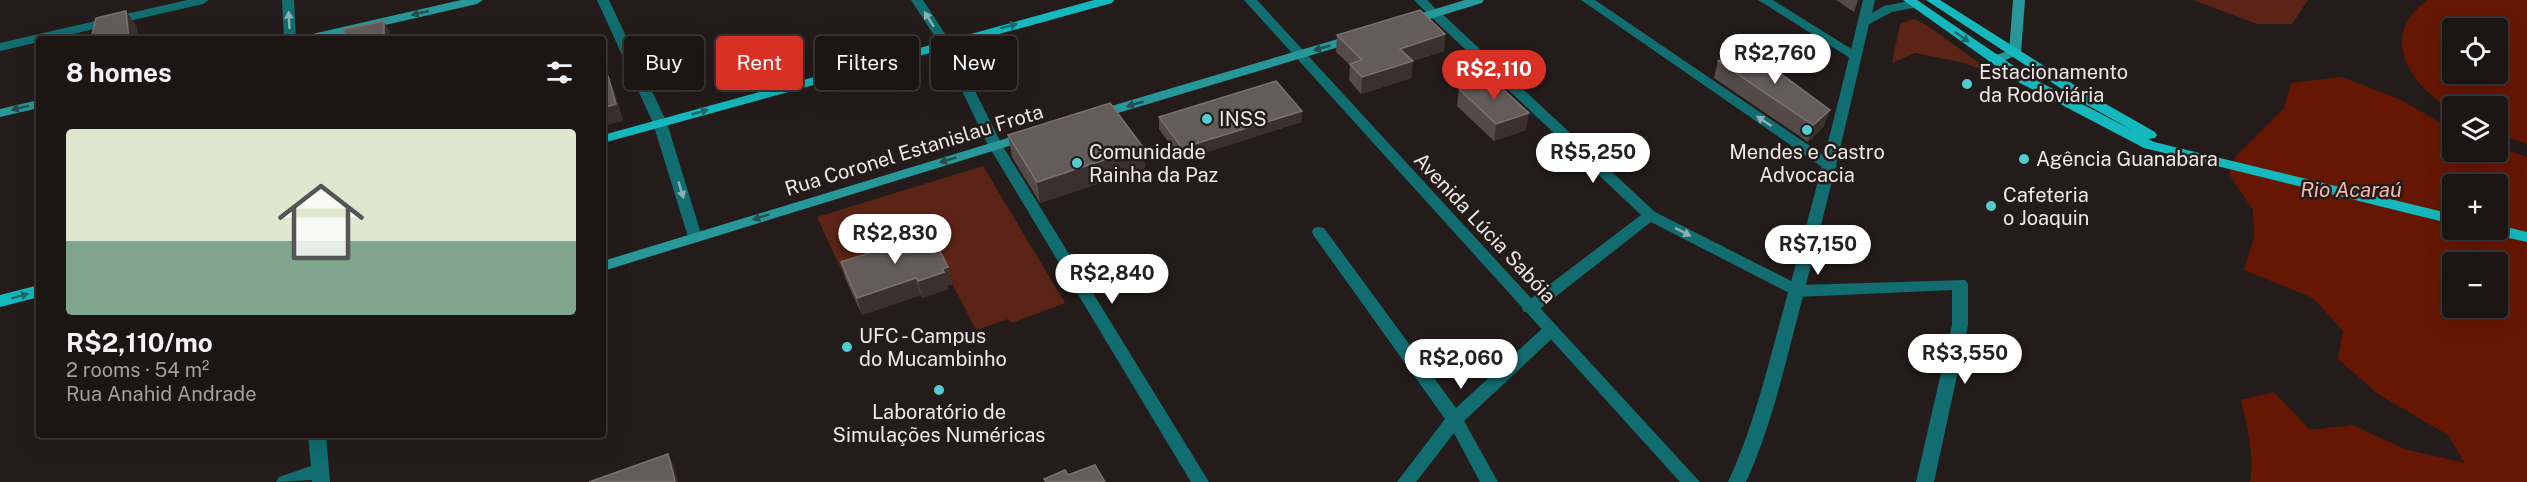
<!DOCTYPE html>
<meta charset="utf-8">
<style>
body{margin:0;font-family:"Public Sans",sans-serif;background:#282222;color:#f1f3f6;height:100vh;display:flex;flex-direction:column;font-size:22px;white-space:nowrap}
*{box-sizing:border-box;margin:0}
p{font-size:20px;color:#a09fa0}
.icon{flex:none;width:33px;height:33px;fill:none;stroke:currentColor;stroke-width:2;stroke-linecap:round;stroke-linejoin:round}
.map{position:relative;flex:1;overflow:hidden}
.panel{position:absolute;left:36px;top:36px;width:570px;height:402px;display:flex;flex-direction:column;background:#1b1514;border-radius:6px;box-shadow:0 6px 24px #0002,0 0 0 2px #393434}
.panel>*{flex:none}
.banner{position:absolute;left:624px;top:36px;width:570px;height:54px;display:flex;gap:12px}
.buttons{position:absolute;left:2442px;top:18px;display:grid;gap:12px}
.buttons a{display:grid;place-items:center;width:66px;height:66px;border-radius:6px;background:#1b1514;box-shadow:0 6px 24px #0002,0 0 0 2px #393434;font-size:30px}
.price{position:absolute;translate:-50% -51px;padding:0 14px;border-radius:21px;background:#fff;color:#222;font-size:20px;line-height:39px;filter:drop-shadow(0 2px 3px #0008)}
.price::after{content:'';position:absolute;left:50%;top:36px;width:18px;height:14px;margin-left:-9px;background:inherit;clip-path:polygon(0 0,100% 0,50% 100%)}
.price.on{background:#d93025;color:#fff}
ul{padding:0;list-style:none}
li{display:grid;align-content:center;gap:12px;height:318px;padding:0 30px}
li span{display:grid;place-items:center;height:186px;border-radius:6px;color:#555}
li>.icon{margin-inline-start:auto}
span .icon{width:108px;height:108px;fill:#fffc;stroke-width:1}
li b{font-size:26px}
h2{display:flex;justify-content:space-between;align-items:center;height:72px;padding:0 30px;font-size:26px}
.chip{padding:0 21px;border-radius:6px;background:#1b1514;box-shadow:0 6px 24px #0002,0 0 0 2px #393434;font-size:21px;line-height:54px}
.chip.on{background:#d93025;color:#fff}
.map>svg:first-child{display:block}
</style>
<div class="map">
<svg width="2527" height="482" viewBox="0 0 2527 482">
<rect width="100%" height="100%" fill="#241c1a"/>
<g fill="#5c2416">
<path d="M2193 0H2308L2292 24H2257Z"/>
<path d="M1914 19 1928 26 1997 76 1965 63 1915 53 1892 63 1900 24Z"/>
<path d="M983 166 1065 303 1011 323 1008 319 976 330 935 250 846 280 817 217Z"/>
</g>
<g fill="#661703" fill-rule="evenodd">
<path d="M2428 0H2527V144L2498 133V106H2452V110C2410 85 2377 35 2428 0ZM2452 28H2498V74H2452Z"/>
<path d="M2342 77 2399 99 2452 129V152H2498V147L2527 157V482H2250C2255 455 2247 426 2241 400L2274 392 2310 430 2353 425 2404 449 2465 463 2448 435 2378 394 2338 359 2343 331 2313 298 2244 270 2254 237 2253 210 2229 174 2236 156 2284 108 2291 83ZM2452 184H2498V230H2452ZM2452 262H2498V308H2452Z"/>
</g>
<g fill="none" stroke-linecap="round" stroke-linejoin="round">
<g fill="#126d70" fill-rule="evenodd">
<path d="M187 0H209L203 4 51 39H39V42L0 51V43Z"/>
<path d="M282 0H294L296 39H284Z"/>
<path d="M911 0H923L951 43 1002 145 1209 482H1191L988 145 939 43Z"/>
<path d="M1581 0H1595L1835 163 1837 166 1835 169H1825Z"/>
<path d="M1758 0H1773L1861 55 1855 59 1850 58Z"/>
<path d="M1435 10 1439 11 1655 212 1799 285 1965 280 1968 284V325L1934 482H1916L1952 325V290L1797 297 1651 222 1536 312H1524L1522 308 1524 304 1641 215 1431 17 1429 14 1431 11Z"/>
<path d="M1319 227 1324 228 1456 408 1545 326H1557L1559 330 1557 334 1464 421 1498 482H1480L1454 433 1416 482H1397L1445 419 1314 236 1312 232 1314 228Z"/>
<path d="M308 435H326L330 482H312V480L276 482 279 477 311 466Z"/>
</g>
<g fill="#126d70" fill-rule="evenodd">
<path d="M597 0H609L667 123 702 237 700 241 695 242 688 237 653 123Z"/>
<path d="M1244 0H1257L1700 482H1680Z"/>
<path d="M1414 0H1427L1441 14 1439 17H1431Z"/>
<path d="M1863 0H1875L1872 13 1884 6 1914 0 1920 4 1918 7 1892 12 1869 24C1848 118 1825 211 1801 304 1785 364 1772 425 1746 482H1728C1755 424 1769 361 1786 300 1814 200 1839 100 1863 0Z"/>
</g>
<g fill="#28979a" fill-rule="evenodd">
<path d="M461 0H483L477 4 324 39H302L308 35Z"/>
<path d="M1465 0H1484L1482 3 1410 25 1406 26 1400 22 1402 19Z"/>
<path d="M2013 0H2025L2021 53 1999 63H1989L1988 60 1989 57 2009 51Z"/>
<path d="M1355 34 1359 35 1361 38 1359 41 1101 118 1096 119 1089 115 1091 112Z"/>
<path d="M39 100V108L0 117V109Z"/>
<path d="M1027 132 1032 133 1034 136 1032 139 603 271V261Z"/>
</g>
<g fill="#15b9bd" fill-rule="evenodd">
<path d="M1094 0H1114L1112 3 603 143V135Z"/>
<path d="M1903 0H1917L2030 77 2132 130 2080 101 1926 0H1940L2090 95 2155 132 2157 135 2155 138 2148 139 2154 142 2452 214V224L2144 148 2020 83Z"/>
<path d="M2498 225 2527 232V242L2491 234 2489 230H2498Z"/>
<path d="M39 285V297L0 307V295Z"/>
</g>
</g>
<g fill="#544b49">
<path d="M1836 0H1858L1854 12Z"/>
<path d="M1445 34 1444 51 1412 61 1411 78 1361 94 1349 80 1350 65 1336 52 1337 35Z"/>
<path d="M1718 61 1824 126 1808 142 1714 78Z"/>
<path d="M1459 89 1526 130 1494 141 1457 106Z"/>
<path d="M1302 111 1301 122 1182 160 1159 129V117Z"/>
<path d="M1008 135 1143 147 1145 168 1040 203 1012 157Z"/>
<path d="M841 262 948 267 952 284 947 286 948 289 922 298 921 295 862 315 846 280Z"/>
</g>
<g fill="#3a312f">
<path d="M126 11 137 27 139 39H129Z"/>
<path d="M384 21 390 32V39H384Z"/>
<path d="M1445 34 1444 51 1398 65 1400 49Z"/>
<path d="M1413 61 1411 78 1361 94 1362 77Z"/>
<path d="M608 76 615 92 623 121 603 126V108Z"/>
<path d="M1830 110 1824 126 1808 142 1813 125Z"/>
<path d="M1302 111 1301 122 1182 160V148Z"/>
<path d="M1529 113 1526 130 1494 141 1496 124Z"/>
<path d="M1143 147 1145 168 1040 203 1037 182Z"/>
<path d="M948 267 952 284 947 286 948 289 922 298 918 281Z"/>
<path d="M916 278 921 295 862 315 857 298Z"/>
<path d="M668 454 674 466 678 482H672Z"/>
</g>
<g fill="#645c5a" stroke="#7a7270" stroke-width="1.5">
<path d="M1420 10 1445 34 1400 49 1413 61 1362 77 1350 64 1362 60 1337 35Z"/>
<path d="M126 11 129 39H91L96 18Z"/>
<path d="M384 21V39H344V29Z"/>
<path d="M1747 49 1830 110 1813 125 1718 61Z"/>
<path d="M608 76 616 104 603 108V77Z"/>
<path d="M1491 78 1529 113 1496 124 1459 89Z"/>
<path d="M1276 81 1302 111 1182 148 1159 117Z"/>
<path d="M1110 103 1143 147 1037 182 1008 135Z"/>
<path d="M931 233 948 267 942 269 944 272 918 281 916 278 857 298 841 262Z"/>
<path d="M668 454 675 481 672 482H589Z"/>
<path d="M1095 465 1105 482H1046L1044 479 1065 470 1068 475Z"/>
</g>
<defs><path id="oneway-solid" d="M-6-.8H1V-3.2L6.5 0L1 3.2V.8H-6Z" transform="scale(1.5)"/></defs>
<g fill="#264d4d">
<use href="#oneway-solid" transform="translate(420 13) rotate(167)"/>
<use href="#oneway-solid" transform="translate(1322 48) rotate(163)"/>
<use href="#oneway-solid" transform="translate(1135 104) rotate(164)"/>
<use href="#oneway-solid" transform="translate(20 108) rotate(166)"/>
<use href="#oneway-solid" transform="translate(948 160) rotate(163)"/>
<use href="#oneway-solid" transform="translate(761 217) rotate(163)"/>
</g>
<g fill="#8ab1b1">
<use href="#oneway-solid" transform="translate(929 19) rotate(-123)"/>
<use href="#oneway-solid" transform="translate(289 20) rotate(-93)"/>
<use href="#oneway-solid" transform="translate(1764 121) rotate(-146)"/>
<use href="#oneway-solid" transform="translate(681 190) rotate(73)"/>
<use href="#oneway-solid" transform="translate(1683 232) rotate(27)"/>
</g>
<g fill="#1c6a6c">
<use href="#oneway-solid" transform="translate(1009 26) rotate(-15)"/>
<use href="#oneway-solid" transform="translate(1962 37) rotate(35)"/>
<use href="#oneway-solid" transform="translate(700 112) rotate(-16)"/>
<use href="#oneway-solid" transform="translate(20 296) rotate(-15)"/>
</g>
<g fill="#52ccd0" stroke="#241c1a" stroke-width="2">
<circle cx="1967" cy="84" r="6"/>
<circle cx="1207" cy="119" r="6"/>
<circle cx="1807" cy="130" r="6"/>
<circle cx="2024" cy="159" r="6"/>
<circle cx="1077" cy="163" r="6"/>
<circle cx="1991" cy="206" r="6"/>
<circle cx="847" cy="347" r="6"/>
<circle cx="939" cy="390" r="6"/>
</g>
<g text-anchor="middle" stroke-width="5" stroke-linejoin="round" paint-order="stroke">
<g font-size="20" fill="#ede8e6" stroke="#241c1a" text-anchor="start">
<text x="1979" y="79">Estacionamento<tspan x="1979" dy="23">da Rodoviária</tspan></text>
<text x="1219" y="126">INSS</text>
<text x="1089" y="159">Comunidade<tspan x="1089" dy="23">Rainha da Paz</tspan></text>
<text x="1807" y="159" text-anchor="middle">Mendes e Castro<tspan x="1807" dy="23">Advocacia</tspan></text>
<text x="2036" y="166">Agência Guanabara</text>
<text x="2003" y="202">Cafeteria<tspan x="2003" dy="23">o Joaquin</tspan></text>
<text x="859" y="343">UFC - Campus<tspan x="859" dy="23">do Mucambinho</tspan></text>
<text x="939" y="419" text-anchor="middle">Laboratório de<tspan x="939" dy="23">Simulações Numéricas</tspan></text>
</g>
<g font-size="20" fill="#ede8e6" stroke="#241c1a">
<text transform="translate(914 150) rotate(-17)" y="7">Rua Coronel Estanislau Frota</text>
<text transform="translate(1485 228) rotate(47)" y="7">Avenida Lúcia Sabóia</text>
</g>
<g font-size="21" font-style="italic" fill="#fdb6a4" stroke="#241c1a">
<text x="2351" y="197">Rio Acaraú</text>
</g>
</g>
</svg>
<div class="buttons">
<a><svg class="icon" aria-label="locate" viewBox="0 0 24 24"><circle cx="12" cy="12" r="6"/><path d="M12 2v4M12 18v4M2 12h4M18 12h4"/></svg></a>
<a><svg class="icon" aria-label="layers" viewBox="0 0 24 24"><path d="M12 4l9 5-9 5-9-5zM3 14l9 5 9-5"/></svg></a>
<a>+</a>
<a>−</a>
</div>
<b class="price" style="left:1775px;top:85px">R$2,760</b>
<b class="price on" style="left:1494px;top:101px">R$2,110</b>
<b class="price" style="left:1593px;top:184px">R$5,250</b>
<b class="price" style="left:895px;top:265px">R$2,830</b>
<b class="price" style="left:1818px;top:276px">R$7,150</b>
<b class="price" style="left:1112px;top:305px">R$2,840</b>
<b class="price" style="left:1965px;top:385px">R$3,550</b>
<b class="price" style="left:1461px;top:390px">R$2,060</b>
<div class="banner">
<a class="chip">Buy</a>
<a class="chip on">Rent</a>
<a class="chip">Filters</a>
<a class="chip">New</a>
</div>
<section class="panel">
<h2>8 homes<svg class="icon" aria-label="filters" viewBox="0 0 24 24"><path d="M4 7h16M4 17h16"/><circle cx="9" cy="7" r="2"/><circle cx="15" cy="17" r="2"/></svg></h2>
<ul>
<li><span style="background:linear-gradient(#dfe7d0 60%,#7fa58c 0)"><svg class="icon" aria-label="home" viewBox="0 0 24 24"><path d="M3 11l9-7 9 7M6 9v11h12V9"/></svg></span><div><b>R$2,110/mo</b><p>2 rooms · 54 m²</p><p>Rua Anahid Andrade</p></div></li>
</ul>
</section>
</div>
